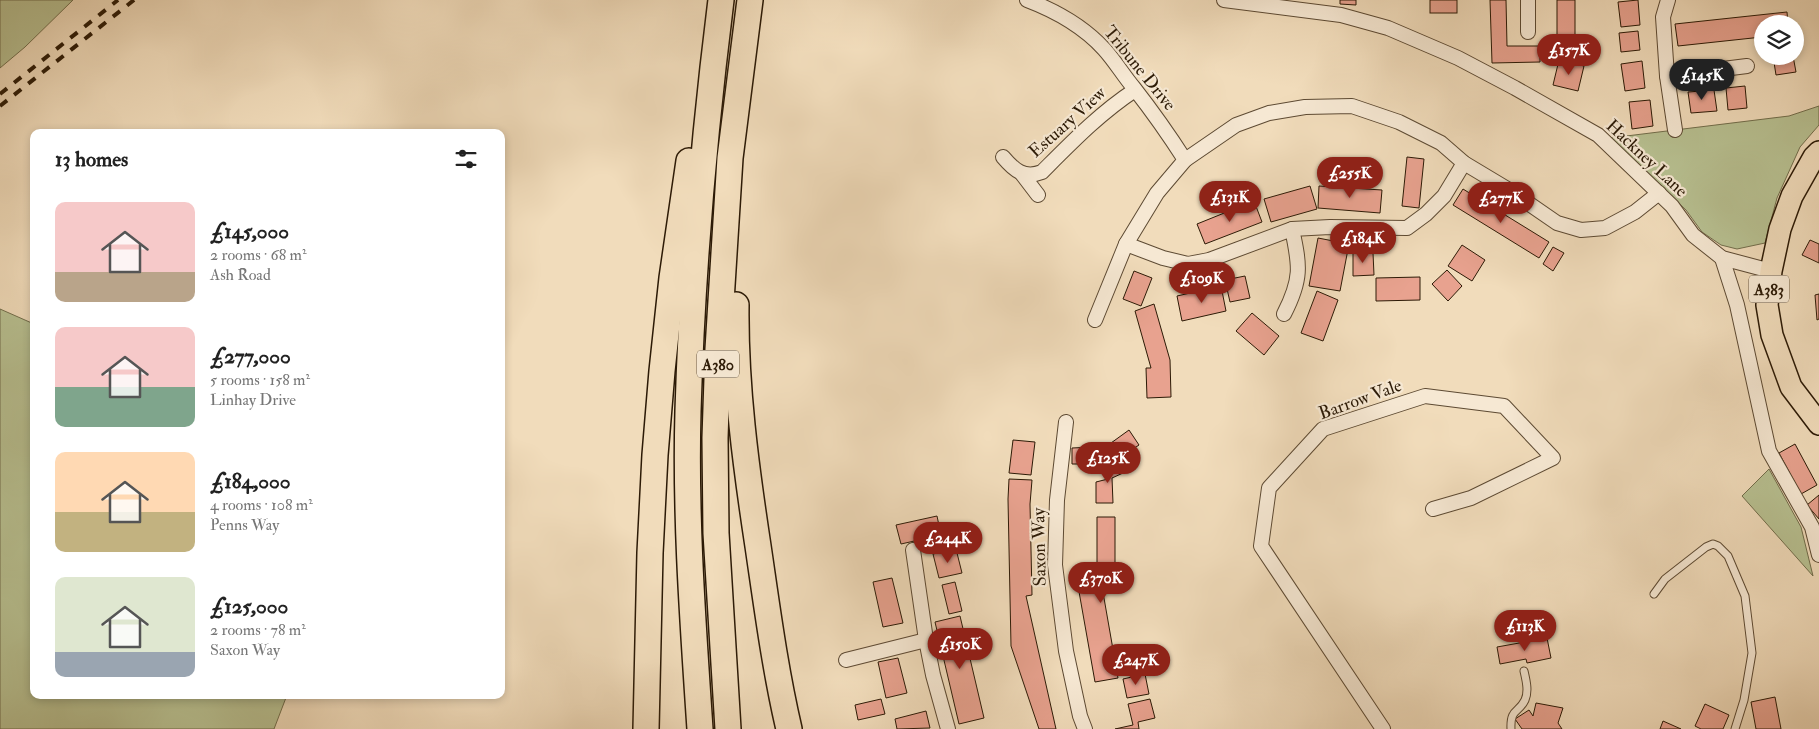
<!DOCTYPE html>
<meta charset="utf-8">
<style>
body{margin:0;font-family:"IM FELL Double Pica",serif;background:#f6f6f6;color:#222;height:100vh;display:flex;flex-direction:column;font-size:19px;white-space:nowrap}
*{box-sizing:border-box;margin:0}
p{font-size:16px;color:#767676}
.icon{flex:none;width:28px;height:28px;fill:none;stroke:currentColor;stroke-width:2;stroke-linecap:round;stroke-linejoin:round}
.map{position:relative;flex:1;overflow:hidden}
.panel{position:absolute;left:30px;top:129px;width:475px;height:570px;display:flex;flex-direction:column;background:#fff;border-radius:10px;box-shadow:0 2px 8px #0003}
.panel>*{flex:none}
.fabs{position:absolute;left:1754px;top:15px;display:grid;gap:10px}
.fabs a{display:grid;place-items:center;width:50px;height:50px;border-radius:50%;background:#fff;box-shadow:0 2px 8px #0003;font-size:25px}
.price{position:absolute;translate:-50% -42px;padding:0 11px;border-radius:18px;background:#8f2418;color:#fff;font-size:16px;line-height:32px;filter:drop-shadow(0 1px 2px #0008)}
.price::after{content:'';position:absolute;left:50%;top:30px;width:15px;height:11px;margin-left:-8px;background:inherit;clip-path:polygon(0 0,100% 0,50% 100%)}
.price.active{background:#222;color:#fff}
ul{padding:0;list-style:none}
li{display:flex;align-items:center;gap:15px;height:125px;padding:0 25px}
li span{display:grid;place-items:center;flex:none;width:140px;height:100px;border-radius:10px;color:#555}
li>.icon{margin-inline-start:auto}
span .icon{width:60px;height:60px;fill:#fffc;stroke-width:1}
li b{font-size:21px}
h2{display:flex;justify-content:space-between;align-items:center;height:60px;padding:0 25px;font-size:21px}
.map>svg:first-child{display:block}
</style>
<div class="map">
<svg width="1819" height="729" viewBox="0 0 1819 729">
<rect width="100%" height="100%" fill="#f1dcbb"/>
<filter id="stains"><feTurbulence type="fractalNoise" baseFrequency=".004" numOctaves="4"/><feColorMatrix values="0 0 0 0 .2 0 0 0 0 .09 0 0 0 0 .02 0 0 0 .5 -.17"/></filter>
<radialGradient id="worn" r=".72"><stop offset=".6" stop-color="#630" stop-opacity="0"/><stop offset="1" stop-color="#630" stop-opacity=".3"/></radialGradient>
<g fill="#b8c192" stroke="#726e4c">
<path d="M0 0H73L25 47 0 68Z"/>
<path d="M1819 106V125L1800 147 1777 198 1765 243 1737 249 1721 245 1702 232 1686 210 1610 138 1789 116Z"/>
<path d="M0 309 34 324V695H287L274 729H0Z"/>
<path d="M1769 469 1801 527 1813 576 1742 496Z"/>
</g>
<g fill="#e8a28f" stroke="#2c1a06">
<path d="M1340 0H1356V5L1340 4Z"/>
<rect x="1430" y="0" width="27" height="13"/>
<path d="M1490 0H1506L1507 46H1540V62L1492 63Z"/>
<rect x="1557" y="0" width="18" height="36"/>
<path d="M1638 0 1640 25 1621 27 1618 2Z"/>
<path d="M1787 12 1788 24H1762V37L1678 46 1675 24Z"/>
<path d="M1638 31 1640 50 1621 52 1619 33Z"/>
<path d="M1773 56H1793L1796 72 1776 75Z"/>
<path d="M1559 60 1584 66 1578 91 1553 85Z"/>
<path d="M1642 61 1645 88 1625 91 1621 64Z"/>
<path d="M1745 86 1747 108 1728 110 1726 88Z"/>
<path d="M1714 90 1717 111 1691 113 1688 92Z"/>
<path d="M1650 100 1653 126 1632 129 1629 102Z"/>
<path d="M1407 157 1424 159 1419 208 1402 206Z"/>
<path d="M1310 186 1317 209 1271 222 1264 199Z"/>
<path d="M1319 186 1382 190 1380 213 1318 208Z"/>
<path d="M1463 189 1549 242 1539 258 1453 205Z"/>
<path d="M1254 201 1262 222 1205 244 1197 224Z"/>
<path d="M1318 238 1349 244 1340 291 1309 286Z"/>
<path d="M1810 240 1819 244V263L1802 255Z"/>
<path d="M1462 245 1485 260 1472 281 1448 266Z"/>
<path d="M1553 247 1564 253 1553 271 1543 264Z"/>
<path d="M1353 253H1373L1374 275 1353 276Z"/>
<path d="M1447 270 1462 286 1448 301 1432 284Z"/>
<path d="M1134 271 1152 278 1141 306 1123 299Z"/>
<path d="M1245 276 1250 298 1230 302 1225 280Z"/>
<path d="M1420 277V300L1376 301V278Z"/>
<path d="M1221 286 1226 311 1182 321 1177 296Z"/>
<path d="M1317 291 1338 300 1323 341 1301 333Z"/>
<path d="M1819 294V319L1817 320 1815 295Z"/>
<path d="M1154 304 1170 360 1171 397 1147 398 1146 368H1151L1135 311Z"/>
<path d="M1252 313 1279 336 1264 355 1236 331Z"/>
<path d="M1129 430 1139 445 1121 457 1111 443Z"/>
<path d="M1013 440 1035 442 1031 475 1009 473Z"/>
<path d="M1795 444 1817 485 1801 494 1779 453Z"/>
<path d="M1094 447V464H1072V448Z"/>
<path d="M1118 461 1123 473 1112 478 1113 503H1096V482L1108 479 1103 467Z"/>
<path d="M1009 479 1032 480 1030 504 1032 595 1026 596 1056 729H1039L1011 646 1008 499Z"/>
<path d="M1819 495V519L1807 505Z"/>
<path d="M937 516 941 535 901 544 896 525Z"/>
<path d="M1097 517H1115V581H1101L1118 678 1095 682 1078 586 1097 582Z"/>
<path d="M956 549 962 573 939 578 933 554Z"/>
<path d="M892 578 903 623 883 627 873 582Z"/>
<path d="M955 582 962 611 949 614 942 585Z"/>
<path d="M960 616 984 718 959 724 935 622Z"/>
<path d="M1547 638 1551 658 1527 663 1526 659 1500 664 1497 647Z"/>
<path d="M898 658 907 693 886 698 878 662Z"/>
<path d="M1145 674 1149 694 1127 698 1123 679Z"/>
<path d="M1775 697 1781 729H1756L1751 702Z"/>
<path d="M881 699 885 714 858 720 855 705Z"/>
<path d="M1150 699 1155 718 1138 722 1139 729H1115L1133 725 1128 704Z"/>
<path d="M1536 703 1563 708 1558 723 1562 729H1522L1515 719 1529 710 1533 716Z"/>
<path d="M1705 704 1729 715 1723 729H1701L1695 726Z"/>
<path d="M926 711 930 728 897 729 895 719Z"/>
<path d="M1663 721 1681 729H1660Z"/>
</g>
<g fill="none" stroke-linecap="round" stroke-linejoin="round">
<defs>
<g id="lane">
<path d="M1654 594 1665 579 1706 547 1713 544 1718 546 1728 556 1745 596 1752 653 1744 700 1735 729"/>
<path d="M1511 729C1510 708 1519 713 1525 700 1529 691 1526 680 1524 671"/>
</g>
<g id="street">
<path d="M1027 0C1056 11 1083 26 1104 49 1115 61 1123 75 1134 88 1152 111 1169 135 1185 160"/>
<path d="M1224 0 1341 15 1388 28 1458 58 1515 88 1598 135 1672 206 1693 235 1722 258 1771 271"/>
<path d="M1668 0 1663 17 1667 76 1675 130"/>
<path d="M1528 32V0"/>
<path d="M1667 76 1747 66"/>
<path d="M1003 157C1014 170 1024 179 1042 172 1072 142 1100 113 1135 90"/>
<path d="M1022 174 1038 195"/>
<path d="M1126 244 1163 258 1188 264 1209 260 1292 229 1330 227 1407 228 1426 214 1444 196 1464 163"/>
<path d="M1722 258 1737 305 1769 451 1812 527 1819 555"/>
<path d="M1284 314C1302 279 1300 266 1292 229"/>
<path d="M1095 320 1126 244 1157 193 1185 160 1236 125 1269 113 1305 107 1352 106 1399 122 1441 143 1464 163 1509 190 1557 223 1581 230 1605 228 1635 212 1659 193"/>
<path d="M1066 422 1057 500 1055 565 1066 651 1080 716 1085 729"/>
<path d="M913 550 926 640 933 675 948 729"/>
<path d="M846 660 926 640"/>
<path d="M1383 729 1261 546 1269 488 1323 429 1425 396 1504 406 1553 458 1471 498 1433 509"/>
</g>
<path id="primary" d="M1819 152 1814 157 1792 196 1780 229 1771 271 1767 305 1772 335 1791 387 1819 424"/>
<g id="highway">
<path d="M736 305C735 386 746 467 758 546 767 607 775 669 789 729"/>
<path d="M646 729 650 553 655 455 662 371 672 278 689 161"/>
<path d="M700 729C693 624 685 517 688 411 692 274 704 136 721 0"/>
<path d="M728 729 716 533 715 438 718 349 730 158 750 0"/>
</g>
</defs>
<use href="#lane" stroke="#5d4a33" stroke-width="9"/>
<use href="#street" stroke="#5d4a33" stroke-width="16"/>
<use href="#primary" stroke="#2c1a06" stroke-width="24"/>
<use href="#highway" stroke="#2c1a06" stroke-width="28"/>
<use href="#lane" stroke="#f6e8d3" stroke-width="7"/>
<use href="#street" stroke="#f6e8d3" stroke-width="14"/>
<use href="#primary" stroke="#f1dcbb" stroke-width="21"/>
<use href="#highway" stroke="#f1dcbb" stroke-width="25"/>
<g stroke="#2c1a06" stroke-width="4" stroke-dasharray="9 9" stroke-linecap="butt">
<path d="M0 94 118 0"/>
<path d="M0 106 134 0"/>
</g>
</g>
<g text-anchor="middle" stroke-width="4.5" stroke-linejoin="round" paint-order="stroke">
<g fill="#f6e8d3" stroke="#695844" stroke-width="1">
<rect x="1749" y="275.5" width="40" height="27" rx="4"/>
<rect x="697" y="350.5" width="42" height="27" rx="4"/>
</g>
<g font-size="16" font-weight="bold" fill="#2c1a06">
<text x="1769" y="295">A383</text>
<text x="718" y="370">A380</text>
</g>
<g font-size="18" fill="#2c1a06" stroke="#f6e8d3">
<text transform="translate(1140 68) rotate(51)" y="6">Tribune Drive</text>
<text transform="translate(1067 122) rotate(-42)" y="6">Estuary View</text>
<text transform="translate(1647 158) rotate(43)" y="6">Hackney Lane</text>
<text transform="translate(1360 399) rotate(-20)" y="6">Barrow Vale</text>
<text transform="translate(1039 547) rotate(-91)" y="6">Saxon Way</text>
</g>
</g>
<rect width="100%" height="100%" filter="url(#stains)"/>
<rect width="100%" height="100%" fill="url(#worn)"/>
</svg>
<div class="fabs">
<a><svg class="icon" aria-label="layers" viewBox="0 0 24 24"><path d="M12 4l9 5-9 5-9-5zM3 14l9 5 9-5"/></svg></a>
</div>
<b class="price" style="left:1569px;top:76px">£157K</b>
<b class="price active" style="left:1702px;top:101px">£145K</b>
<b class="price" style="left:1350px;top:199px">£255K</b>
<b class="price" style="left:1230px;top:223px">£131K</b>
<b class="price" style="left:1501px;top:224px">£277K</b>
<b class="price" style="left:1363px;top:264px">£184K</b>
<b class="price" style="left:1202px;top:304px">£109K</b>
<b class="price" style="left:1108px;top:484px">£125K</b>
<b class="price" style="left:948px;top:564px">£244K</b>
<b class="price" style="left:1101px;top:604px">£370K</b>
<b class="price" style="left:1525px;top:652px">£113K</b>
<b class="price" style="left:960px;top:670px">£150K</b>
<b class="price" style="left:1136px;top:686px">£247K</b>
<section class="panel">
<h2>13 homes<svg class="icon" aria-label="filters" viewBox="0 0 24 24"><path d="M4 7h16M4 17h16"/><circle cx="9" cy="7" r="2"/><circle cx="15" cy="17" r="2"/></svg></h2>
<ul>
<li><span style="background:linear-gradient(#f6c9c9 70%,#b9a48a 0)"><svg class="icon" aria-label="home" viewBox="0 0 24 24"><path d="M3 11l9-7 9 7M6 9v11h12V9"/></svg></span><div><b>£145,000</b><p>2 rooms · 68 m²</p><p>Ash Road</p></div></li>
<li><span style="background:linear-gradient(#f6c9c9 60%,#7fa58c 0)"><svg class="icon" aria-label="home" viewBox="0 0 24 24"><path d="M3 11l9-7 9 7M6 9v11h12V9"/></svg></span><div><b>£277,000</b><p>5 rooms · 158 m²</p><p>Linhay Drive</p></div></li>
<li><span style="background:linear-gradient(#ffd9b3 60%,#c2b280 0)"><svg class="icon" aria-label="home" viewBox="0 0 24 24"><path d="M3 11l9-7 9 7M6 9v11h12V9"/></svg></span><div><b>£184,000</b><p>4 rooms · 108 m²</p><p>Penns Way</p></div></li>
<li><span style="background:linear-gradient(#dfe7d0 75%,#9aa5b1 0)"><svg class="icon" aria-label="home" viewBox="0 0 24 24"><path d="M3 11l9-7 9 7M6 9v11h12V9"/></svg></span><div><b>£125,000</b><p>2 rooms · 78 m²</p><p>Saxon Way</p></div></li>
</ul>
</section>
</div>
